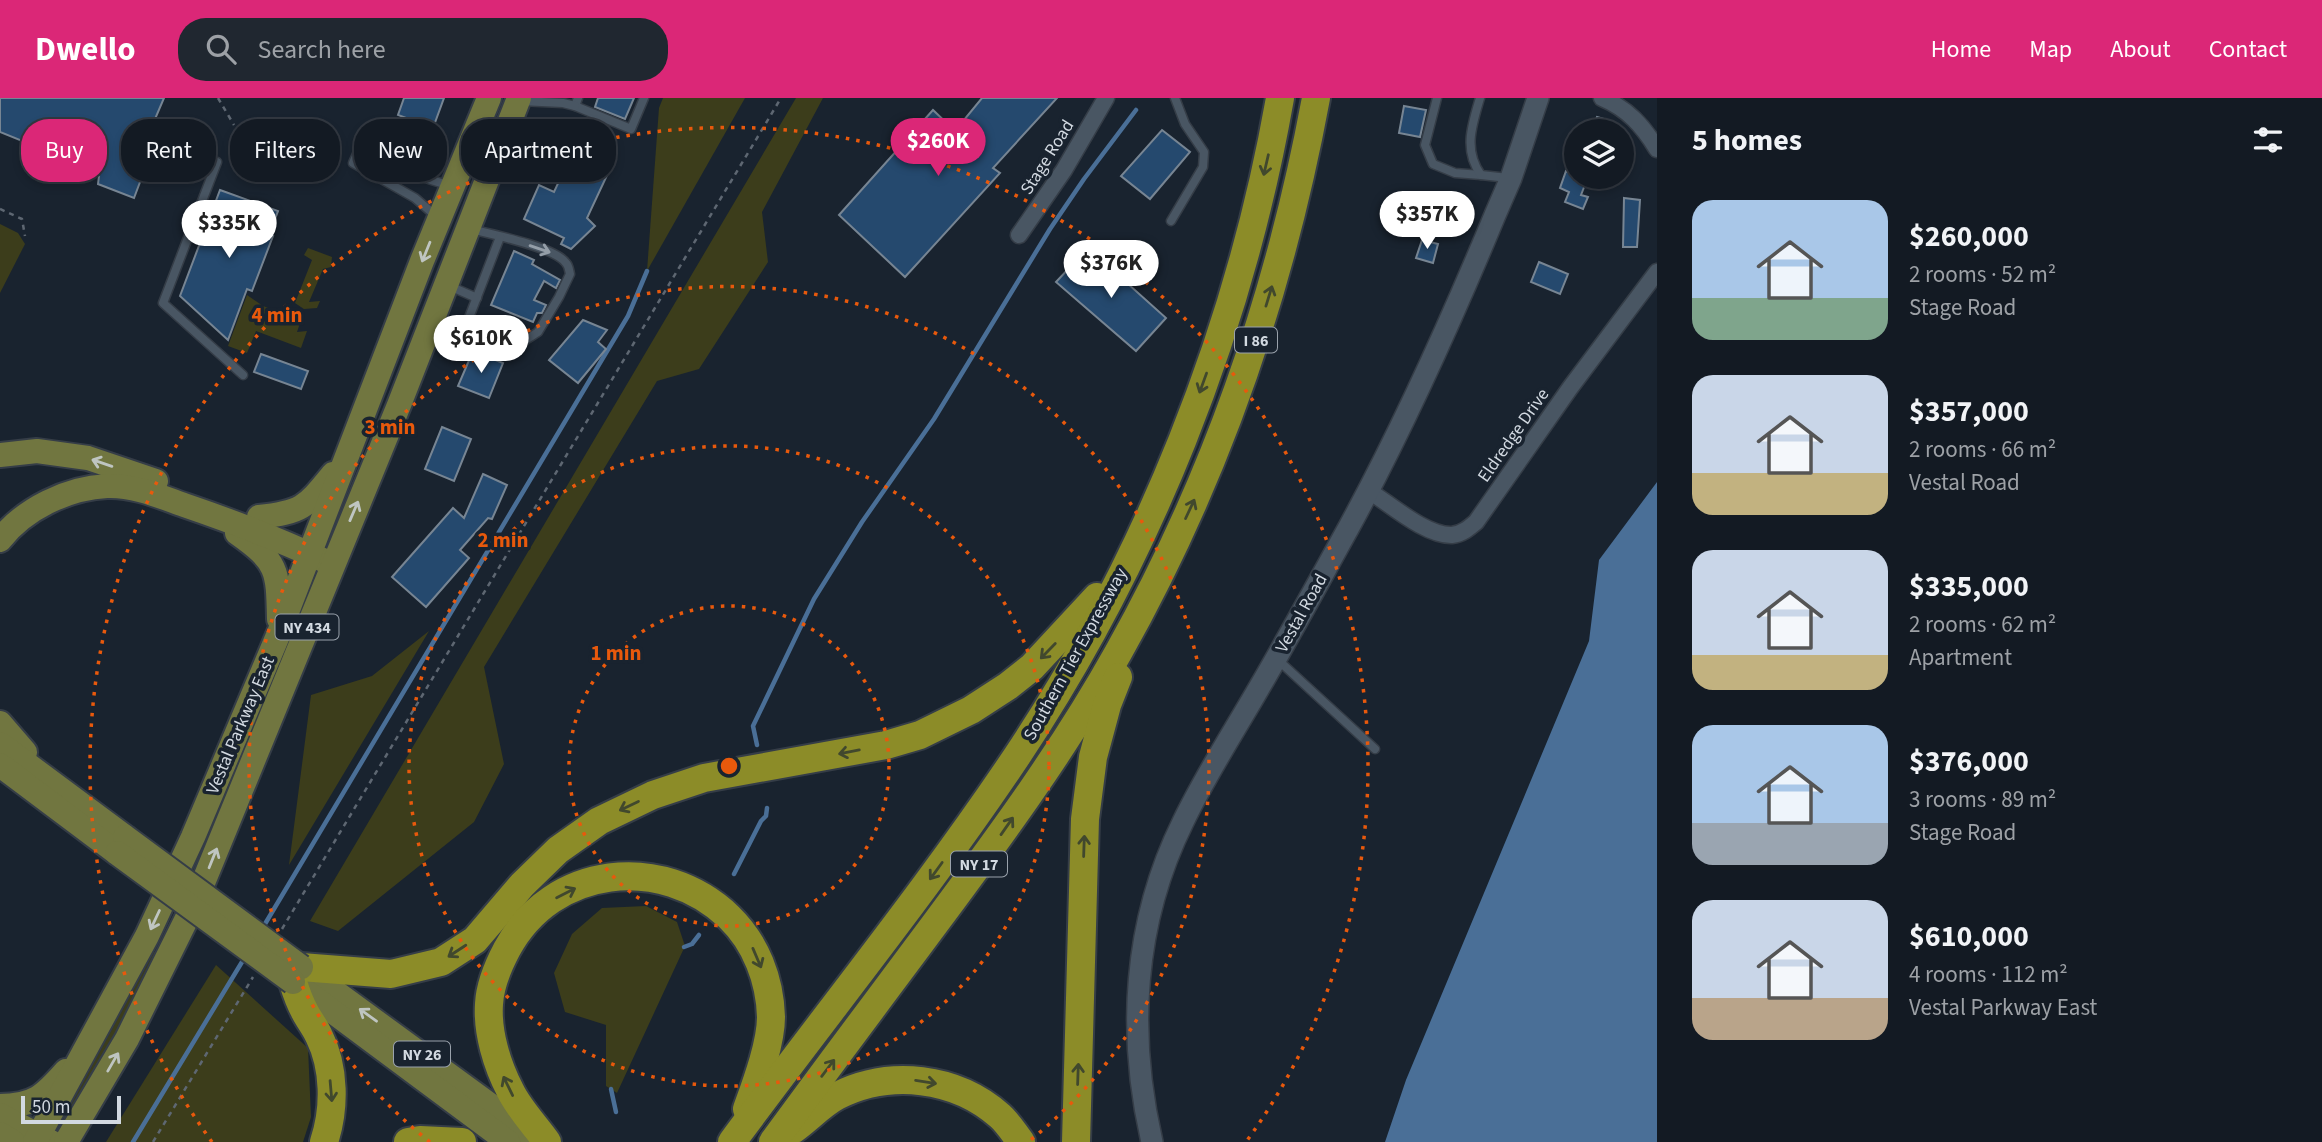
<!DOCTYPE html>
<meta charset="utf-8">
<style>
body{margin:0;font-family:"Source Sans 3",sans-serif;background:#202730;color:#f1f3f6;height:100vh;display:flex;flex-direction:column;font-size:26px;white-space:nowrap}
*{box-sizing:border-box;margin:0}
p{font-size:23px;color:#9da1a6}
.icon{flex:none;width:38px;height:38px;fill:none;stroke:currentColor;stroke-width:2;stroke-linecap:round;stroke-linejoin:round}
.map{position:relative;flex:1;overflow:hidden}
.sheet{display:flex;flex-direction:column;background:#131a23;width:665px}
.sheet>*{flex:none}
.hud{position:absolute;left:21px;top:21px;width:665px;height:63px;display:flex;gap:14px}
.controls{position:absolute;left:1564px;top:21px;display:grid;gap:14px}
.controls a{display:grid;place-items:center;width:70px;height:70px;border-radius:50%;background:#131a23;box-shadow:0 4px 10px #0003,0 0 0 2px #323841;font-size:35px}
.scale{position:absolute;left:21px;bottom:18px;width:100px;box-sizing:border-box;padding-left:7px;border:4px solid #d2d9e1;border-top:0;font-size:19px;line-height:24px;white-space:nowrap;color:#d2d9e1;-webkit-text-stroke:5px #19232f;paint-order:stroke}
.price{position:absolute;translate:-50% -60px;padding:0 16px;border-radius:24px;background:#fff;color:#222;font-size:23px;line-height:46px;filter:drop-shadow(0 2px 4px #0008)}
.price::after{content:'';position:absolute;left:50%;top:42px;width:21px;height:16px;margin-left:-10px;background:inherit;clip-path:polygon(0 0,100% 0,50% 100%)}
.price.selected{background:#db2777;color:#fff}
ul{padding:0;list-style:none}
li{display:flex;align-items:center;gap:21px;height:175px;padding:0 35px}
li span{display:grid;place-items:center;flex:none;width:196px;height:140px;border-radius:21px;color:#555}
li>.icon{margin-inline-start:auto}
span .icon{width:84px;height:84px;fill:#fffc;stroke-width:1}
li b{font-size:30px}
h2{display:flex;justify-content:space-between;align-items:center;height:84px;padding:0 35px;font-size:30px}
.chip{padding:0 24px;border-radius:28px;background:#131a23;box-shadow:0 4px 10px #0003,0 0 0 2px #323841;font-size:24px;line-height:63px}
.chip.selected{background:#db2777;color:#fff}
header{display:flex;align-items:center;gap:42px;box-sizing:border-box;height:98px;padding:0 35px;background:#db2777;color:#fff}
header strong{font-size:33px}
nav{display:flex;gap:38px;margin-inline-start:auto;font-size:24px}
.search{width:490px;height:63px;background:#202730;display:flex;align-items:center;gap:18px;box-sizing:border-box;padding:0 24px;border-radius:28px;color:#9da1a6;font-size:26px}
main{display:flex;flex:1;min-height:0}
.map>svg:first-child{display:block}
</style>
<header>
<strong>Dwello</strong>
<div class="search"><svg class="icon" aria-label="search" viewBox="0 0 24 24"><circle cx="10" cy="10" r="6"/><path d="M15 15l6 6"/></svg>Search here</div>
<nav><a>Home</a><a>Map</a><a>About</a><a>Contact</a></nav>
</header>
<main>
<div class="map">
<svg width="1657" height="1044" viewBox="0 0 1657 1044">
<rect width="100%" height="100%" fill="#19232f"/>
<g fill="#3c3d1b">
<path d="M663 0H745L647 173 659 10Z"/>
<path d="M796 0H823L762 114 768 164 699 271 657 283 484 569 504 666 474 724 338 833 310 823Z"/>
<path d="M413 43 442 67 434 77 404 57Z"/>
<path d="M0 126 18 135 25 146 0 195Z"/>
<path d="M308 150 332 159 331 169 323 171 309 204 320 203 317 210 304 211 295 205 312 162 304 157Z"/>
<path d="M247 197 263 208 301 222 297 234 307 233 301 250 256 233 247 255 228 248Z"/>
<path d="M429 533 289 767 311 597 372 578Z"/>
<path d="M646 808 677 824 685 848 617 995 606 988V927L565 914 554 875 572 836 602 810Z"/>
<path d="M164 851 136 907 57 1038 55 1036 154 854Z"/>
<path d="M216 867 308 950 311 1019 303 1044H106Z"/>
</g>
<path fill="#4a6f97" d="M1657 384V1044H1385L1406 982 1589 543 1599 462Z"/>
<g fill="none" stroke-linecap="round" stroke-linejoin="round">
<g stroke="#4a6f97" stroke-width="4.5">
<path d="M757 647 753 628 814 501 862 424 934 321 1050 131 1084 81 1136 12"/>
<path d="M734 776 761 723 766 718 767 710"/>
<path d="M262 831 628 218 647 173"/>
<path d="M684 849 692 846 699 837"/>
<path d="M611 991 616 1014"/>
<path d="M133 1044 245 859"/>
</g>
</g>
<g fill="#25496e" stroke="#778593" stroke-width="2">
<path d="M0 0H164L152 28 160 31 134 100 98 86 99 78 93 76 94 72 0 34Z"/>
<path d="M404 0H444L433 30 398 17Z"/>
<path d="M598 0H634L625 21 595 9Z"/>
<path d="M982 0H1057L993 70 1000 75 905 179 839 117 933 12 955 33Z"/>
<path d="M1404 8 1426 12 1420 39 1399 35Z"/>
<path d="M1597 19 1614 24 1611 33H1592Z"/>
<path d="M1162 32 1190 54 1150 101 1121 78Z"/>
<path d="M576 47 609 73 587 120 595 128 571 151 561 146 564 140 524 121 539 87 554 94Z"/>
<path d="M1566 73 1577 79H1588L1581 97 1588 99 1583 111 1565 104 1569 94 1560 90Z"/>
<path d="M220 92 278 113 269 137 273 138 252 193 247 191 228 242 180 198Z"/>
<path d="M1624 100 1640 102 1637 149H1623Z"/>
<path d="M1422 142 1438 146 1433 165 1416 160Z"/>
<path d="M1088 150 1166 220 1136 253 1056 184Z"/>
<path d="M514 153 534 162 532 166 560 182 556 190 544 183 534 202 546 207 542 215H537L533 224 491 207Z"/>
<path d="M1539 164 1568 176 1560 196 1531 184Z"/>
<path d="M583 222 607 232 598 244 606 251 578 285 549 262Z"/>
<path d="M473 253 503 265 489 300 458 288Z"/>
<path d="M261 256 308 273 301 291 254 274Z"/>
<path d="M442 329 471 341 454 383 425 371Z"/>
<path d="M483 376 507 387 492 421 488 420 460 452 469 460 426 509 392 479 453 410 464 420Z"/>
</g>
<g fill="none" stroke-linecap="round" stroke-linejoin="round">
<defs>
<g id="lane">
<path d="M578 0 575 8 631 31 644 0"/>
<path d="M1437 0 1425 47 1433 66 1455 75 1481 77"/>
<path d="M1480 0C1472 27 1463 52 1481 77L1508 80"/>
<path d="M520 3 563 5 575 8"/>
<path d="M217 64 163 205 243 277"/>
<path d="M437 119 415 100 353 65 362 45C391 62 417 81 450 87"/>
<path d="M1171 123 1203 69 1204 54 1185 26 1175 0"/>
<path d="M447 187 477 200"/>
<path d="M434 220 518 247 538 234 559 199 570 176C569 172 569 168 566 165 555 149 491 136 470 131"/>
<path d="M465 230 500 139"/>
<path d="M1278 562 1375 651"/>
</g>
<g id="street">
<path d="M1602 0C1628 11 1643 28 1657 51"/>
<path d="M1019 137 1064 72 1106 0"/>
<path d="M1369 393C1390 406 1426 438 1452 437 1462 436 1469 430 1476 424L1570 290 1657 174"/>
</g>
<path id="secondary" d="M1152 1044C1127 936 1133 825 1183 724 1205 678 1233 635 1259 590 1290 537 1319 483 1349 429 1404 328 1451 223 1495 117L1511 80 1538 0"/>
<g id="primary">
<path d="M0 357 37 353 88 360 156 383"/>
<path d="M259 419C303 414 306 409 333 376"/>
<path d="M237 435C278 464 278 472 279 521"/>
<path d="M0 442C24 411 67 390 107 388 134 387 159 398 184 407 231 423 278 441 323 462"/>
<path d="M0 625 25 654"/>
<path d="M0 646 125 739"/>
<path d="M0 667 117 755"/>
<path d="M301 869 538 1042"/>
<path d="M293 884 508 1044"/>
<path d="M0 1008C34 1008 44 998 66 973"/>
<path d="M0 1017 51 1044"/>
<path d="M0 1036 13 1044"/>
<path d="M35 1044 147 838 193 739 279 535 422 163 489 0"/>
<path d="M66 1044 127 941 196 802 399 307 519 0"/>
</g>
<g id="highway">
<path d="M301 869 391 876 441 864 475 842 522 787 558 752 599 723 653 697 704 680 886 647 920 637 971 612 1008 588 1032 569 1097 499"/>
<path d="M293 884C296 894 300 905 305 914 309 922 315 929 319 938 335 970 335 1011 324 1044"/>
<path d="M794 1031C808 1021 822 1006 837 998 890 971 956 979 1000 1018 1008 1025 1014 1035 1021 1044"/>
<path d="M408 1044 420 1042 462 1044"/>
<path d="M547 1044C535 1027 519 1011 510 992 497 967 487 934 489 906 490 886 498 868 507 851 552 767 662 755 729 819 756 845 770 882 771 919 771 946 756 986 747 1011"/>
<path d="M732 1044C827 915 928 791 1017 658 1148 461 1239 233 1280 0"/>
<path d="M773 1044C827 970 882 897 937 823 1001 737 1065 650 1118 555 1215 383 1280 194 1316 0"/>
<path d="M1076 1044 1085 721 1093 659 1107 607 1118 579"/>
</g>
</defs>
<use href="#lane" stroke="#353d47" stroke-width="11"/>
<use href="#street" stroke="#353d47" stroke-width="19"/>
<use href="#secondary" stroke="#353d47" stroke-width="24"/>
<use href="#primary" stroke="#353d47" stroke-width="28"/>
<use href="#highway" stroke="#353d47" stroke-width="32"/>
<g stroke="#5e6772" stroke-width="2.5" stroke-dasharray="5 5" stroke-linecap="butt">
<path d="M218 0 234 27"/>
<path d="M0 111 22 121 25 138"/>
<path d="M282 831 781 0"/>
<path d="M153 1044 253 879"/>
</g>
<use href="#lane" stroke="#495663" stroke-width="8"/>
<use href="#street" stroke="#495663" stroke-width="16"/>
<use href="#secondary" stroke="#495663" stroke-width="21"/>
<use href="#primary" stroke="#717640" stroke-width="24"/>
<use href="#highway" stroke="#8c8c28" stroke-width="28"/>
<defs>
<g id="primary-bridge">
<path d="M125 739 301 869"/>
<path d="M117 755 293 884"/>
</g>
</defs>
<use href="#primary-bridge" stroke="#353d47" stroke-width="28" stroke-linecap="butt"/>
<use href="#primary-bridge" stroke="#717640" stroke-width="24"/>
</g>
<defs><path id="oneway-shaft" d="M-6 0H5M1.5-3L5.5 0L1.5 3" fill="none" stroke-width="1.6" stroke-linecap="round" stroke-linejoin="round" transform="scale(1.75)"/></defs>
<g stroke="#41482d">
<use href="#oneway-shaft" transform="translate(1266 67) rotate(103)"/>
<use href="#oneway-shaft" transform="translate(1269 198) rotate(-73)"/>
<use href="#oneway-shaft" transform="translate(1203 285) rotate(110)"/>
<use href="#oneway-shaft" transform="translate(1190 411) rotate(-65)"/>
<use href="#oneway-shaft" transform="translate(1048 553) rotate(134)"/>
<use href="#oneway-shaft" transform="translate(849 654) rotate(169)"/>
<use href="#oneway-shaft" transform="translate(629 708) rotate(154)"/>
<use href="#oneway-shaft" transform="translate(1007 728) rotate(-55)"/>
<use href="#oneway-shaft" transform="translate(1084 748) rotate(-88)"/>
<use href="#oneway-shaft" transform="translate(936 773) rotate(126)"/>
<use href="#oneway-shaft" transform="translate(566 795) rotate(-27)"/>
<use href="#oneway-shaft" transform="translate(457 853) rotate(147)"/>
<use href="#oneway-shaft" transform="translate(757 860) rotate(67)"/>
<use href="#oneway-shaft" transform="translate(828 970) rotate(-53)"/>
<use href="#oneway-shaft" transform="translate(1078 976) rotate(-88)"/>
<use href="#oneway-shaft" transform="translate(926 984) rotate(9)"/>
<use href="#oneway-shaft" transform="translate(508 988) rotate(-116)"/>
<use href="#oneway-shaft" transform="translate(331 993) rotate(85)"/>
</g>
<use stroke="#949ea8" href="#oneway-shaft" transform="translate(540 151) rotate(19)"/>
<g stroke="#bfc5c1">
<use href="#oneway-shaft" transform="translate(426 154) rotate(112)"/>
<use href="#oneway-shaft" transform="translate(102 365) rotate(-161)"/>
<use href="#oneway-shaft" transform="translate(354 413) rotate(-67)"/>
<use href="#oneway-shaft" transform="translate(213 760) rotate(-68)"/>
<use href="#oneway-shaft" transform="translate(155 822) rotate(115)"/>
<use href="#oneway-shaft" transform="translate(368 917) rotate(-144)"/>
<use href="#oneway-shaft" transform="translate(113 964) rotate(-60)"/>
</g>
<g fill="none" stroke="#e8590c" stroke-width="3.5" stroke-dasharray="3.5 7">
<circle cx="729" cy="668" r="160"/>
<circle cx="729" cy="668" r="320"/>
<path d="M430 1044A480 480 0 1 1 1028 1044"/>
<path d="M212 1044A639 639 0 1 1 1246 1044"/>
</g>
<g text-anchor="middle" stroke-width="7" stroke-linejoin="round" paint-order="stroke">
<g fill="#19232f" stroke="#9aa2ac" stroke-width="2">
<rect x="1235" y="229.5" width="42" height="25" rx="5"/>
<rect x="275.5" y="516.5" width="63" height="25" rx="5"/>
<rect x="951" y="753.5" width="56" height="25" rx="5"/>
<rect x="394" y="943.5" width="56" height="25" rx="5"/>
</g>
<g font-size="16" font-weight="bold" fill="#d2d9e1">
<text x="1256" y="248">I 86</text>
<text x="307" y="535">NY 434</text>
<text x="979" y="772">NY 17</text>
<text x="422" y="962">NY 26</text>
</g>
<g font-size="18" fill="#d2d9e1" stroke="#19232f">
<text transform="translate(1047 59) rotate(-58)" y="6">Stage Road</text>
<text transform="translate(1513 337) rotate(-55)" y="6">Eldredge Drive</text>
<text transform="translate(1301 515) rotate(-61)" y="6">Vestal Road</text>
<text transform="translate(1075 556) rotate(-61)" y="6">Southern Tier Expressway</text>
<text transform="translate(240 627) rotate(-67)" y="6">Vestal Parkway East</text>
</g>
</g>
<circle cx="729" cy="668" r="10" fill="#e8590c" stroke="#19232f" stroke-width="3.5"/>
<g font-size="21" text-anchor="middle" font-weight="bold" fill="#e8590c" stroke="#19232f" stroke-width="7" stroke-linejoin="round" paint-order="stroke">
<text x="277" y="224">4 min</text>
<text x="390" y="336">3 min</text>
<text x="503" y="449">2 min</text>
<text x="616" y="562">1 min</text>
</g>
</svg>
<div class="controls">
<a><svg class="icon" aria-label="layers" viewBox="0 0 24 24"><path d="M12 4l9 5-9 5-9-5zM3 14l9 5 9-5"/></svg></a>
</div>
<div class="scale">50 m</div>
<b class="price selected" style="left:938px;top:80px">$260K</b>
<b class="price" style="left:1427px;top:153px">$357K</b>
<b class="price" style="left:229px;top:162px">$335K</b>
<b class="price" style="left:1111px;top:202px">$376K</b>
<b class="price" style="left:481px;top:277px">$610K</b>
<div class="hud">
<a class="chip selected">Buy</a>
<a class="chip">Rent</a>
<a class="chip">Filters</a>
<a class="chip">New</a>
<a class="chip">Apartment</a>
</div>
</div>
<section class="sheet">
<h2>5 homes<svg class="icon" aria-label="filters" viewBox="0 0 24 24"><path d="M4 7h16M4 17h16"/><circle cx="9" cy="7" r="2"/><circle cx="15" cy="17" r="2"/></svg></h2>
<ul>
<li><span style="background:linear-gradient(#a9c7e8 70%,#7fa58c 0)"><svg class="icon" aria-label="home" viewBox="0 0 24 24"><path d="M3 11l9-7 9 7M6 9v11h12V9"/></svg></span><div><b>$260,000</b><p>2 rooms · 52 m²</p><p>Stage Road</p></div></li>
<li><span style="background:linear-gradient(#c9d6e8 70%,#c2b280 0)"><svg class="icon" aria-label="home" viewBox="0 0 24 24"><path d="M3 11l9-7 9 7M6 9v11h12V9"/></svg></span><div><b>$357,000</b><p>2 rooms · 66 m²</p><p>Vestal Road</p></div></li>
<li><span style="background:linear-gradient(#c9d6e8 75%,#c2b280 0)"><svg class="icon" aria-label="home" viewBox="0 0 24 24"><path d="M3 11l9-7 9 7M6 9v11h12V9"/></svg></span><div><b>$335,000</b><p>2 rooms · 62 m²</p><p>Apartment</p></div></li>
<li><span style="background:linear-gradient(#a9c7e8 70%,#9aa5b1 0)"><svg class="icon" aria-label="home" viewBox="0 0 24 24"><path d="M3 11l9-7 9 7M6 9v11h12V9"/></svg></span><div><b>$376,000</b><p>3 rooms · 89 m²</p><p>Stage Road</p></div></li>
<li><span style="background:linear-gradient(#c9d6e8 70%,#b9a48a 0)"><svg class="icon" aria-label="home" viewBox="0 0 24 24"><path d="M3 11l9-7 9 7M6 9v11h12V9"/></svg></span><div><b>$610,000</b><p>4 rooms · 112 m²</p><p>Vestal Parkway East</p></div></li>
</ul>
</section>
</main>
